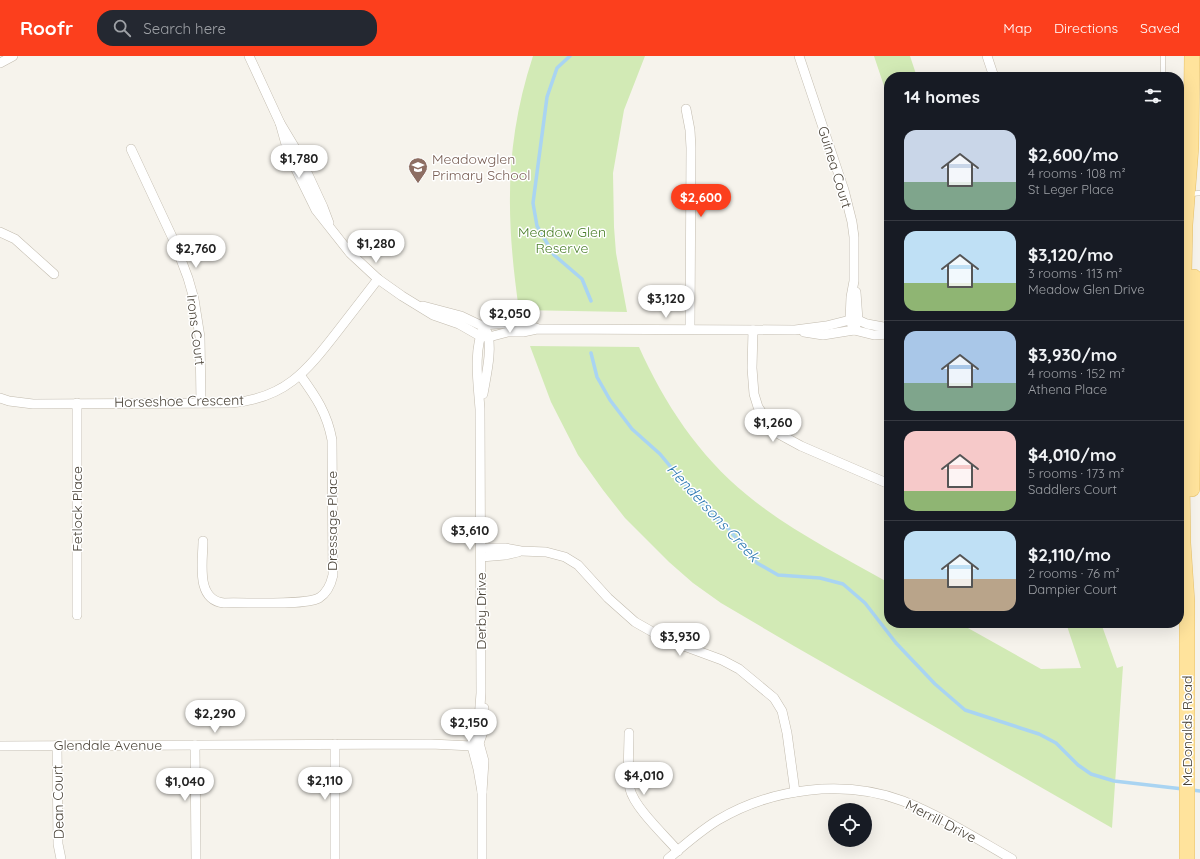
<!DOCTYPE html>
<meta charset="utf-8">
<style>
body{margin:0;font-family:Quicksand,sans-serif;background:#242831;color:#f1f3f6;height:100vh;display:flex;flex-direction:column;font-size:15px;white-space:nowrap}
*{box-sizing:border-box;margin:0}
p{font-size:13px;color:#9ea1a6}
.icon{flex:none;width:22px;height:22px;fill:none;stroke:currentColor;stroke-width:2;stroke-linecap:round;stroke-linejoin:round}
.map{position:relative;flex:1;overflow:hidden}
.sheet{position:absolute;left:884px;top:16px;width:300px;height:556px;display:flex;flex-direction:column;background:#171b24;border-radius:16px;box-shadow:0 4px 16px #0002}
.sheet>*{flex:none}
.controls{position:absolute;left:828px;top:747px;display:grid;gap:8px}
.controls a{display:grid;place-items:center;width:44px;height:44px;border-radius:50%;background:#171b24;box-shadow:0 4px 16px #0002;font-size:20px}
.price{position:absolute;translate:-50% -34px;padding:0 9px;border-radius:14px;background:#fff;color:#222;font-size:13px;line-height:26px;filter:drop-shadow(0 1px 2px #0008)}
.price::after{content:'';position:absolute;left:50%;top:24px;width:12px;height:9px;margin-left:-6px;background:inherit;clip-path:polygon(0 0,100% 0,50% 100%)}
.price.active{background:#fc3f1d;color:#fff}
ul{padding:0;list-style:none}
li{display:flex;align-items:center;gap:12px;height:100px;padding:0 20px}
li+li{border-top:1px solid #363941}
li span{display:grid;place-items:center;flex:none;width:112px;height:80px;border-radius:12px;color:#555}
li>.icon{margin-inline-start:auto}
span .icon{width:48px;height:48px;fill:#fffc;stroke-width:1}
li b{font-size:17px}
h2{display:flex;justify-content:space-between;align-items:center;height:48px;padding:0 20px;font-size:17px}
header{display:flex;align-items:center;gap:24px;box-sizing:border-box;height:56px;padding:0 20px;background:#fc3f1d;color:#fff}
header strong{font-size:19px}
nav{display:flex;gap:22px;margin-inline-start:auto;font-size:14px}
.search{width:280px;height:36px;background:#242831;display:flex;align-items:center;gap:10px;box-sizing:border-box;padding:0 14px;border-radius:16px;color:#9ea1a6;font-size:15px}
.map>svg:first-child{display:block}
</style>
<header>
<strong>Roofr</strong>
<div class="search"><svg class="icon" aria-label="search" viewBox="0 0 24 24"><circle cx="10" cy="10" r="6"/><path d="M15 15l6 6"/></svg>Search here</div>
<nav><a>Map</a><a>Directions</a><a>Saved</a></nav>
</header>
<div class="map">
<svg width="1200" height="803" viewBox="0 0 1200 803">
<rect width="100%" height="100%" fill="#f6f3ec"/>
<g fill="#d2eab5">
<path d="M533 0H645L624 54 613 117 614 171 616 197 627 256 519 254C506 164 504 88 533 0Z"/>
<path d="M874 0H910L917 21H889V45Z"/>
<path d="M530 290 639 291C664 347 699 400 747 439 789 474 842 500 889 527V567H959L1041 613 1081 612 1066 567H1101L1117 612 1123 610 1112 772 794 590 721 547 693 527 669 506 625 462 603 434 578 399 551 346Z"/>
</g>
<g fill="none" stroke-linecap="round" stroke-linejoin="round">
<g stroke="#a9d4f2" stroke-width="3.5">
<path d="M570 0 557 12 547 41 533 147 537 170 554 199 582 223 591 245"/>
<path d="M591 297 597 321 610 344 632 373 660 398 708 456 727 471 757 507 778 519 820 522 843 528 865 547 896 587 935 628 965 654 1039 678 1056 687 1078 709 1091 718 1114 725 1183 733"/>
<path d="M1192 734 1200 735"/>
</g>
<defs>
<g id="lane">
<path d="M1163 21V0"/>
<path d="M1190 138 1200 137"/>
</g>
<g id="street">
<path d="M249 0 280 67 298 97 323 151 329 167"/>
<path d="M799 0 844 134 852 166 854 181V225L851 241 850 264 854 274"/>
<path d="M987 0 994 21"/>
<path d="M0 7 13 0"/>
<path d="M686 53 690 74 691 92 690 273"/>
<path d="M280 67 289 99 316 154 350 197 378 223 402 240 433 259 459 268 480 280 489 281 508 276H523L537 273 795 274 826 270 850 264H858L867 268 889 272"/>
<path d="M131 93 174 185 188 222 194 243 200 281 201 347"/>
<path d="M0 176 15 183 54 218"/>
<path d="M856 236 858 264 856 269"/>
<path d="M423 250 461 260 480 269 514 267 536 272"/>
<path d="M753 274 752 312 754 338 758 351 771 370 779 378 801 390 889 428"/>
<path d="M804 276 823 279 854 274 874 279 889 278"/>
<path d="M483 338C486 320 493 292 487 276"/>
<path d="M0 342 9 345 33 348 232 347C285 342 306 316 337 276 350 259 364 241 378 223"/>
<path d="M203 485C203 505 195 544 224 547 243 546 304 550 319 542 327 537 331 528 333 519L332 384C327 357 316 341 300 319"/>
<path d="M481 492H505L521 495 546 496 565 501 578 509 608 542 635 566 665 583 722 604 739 613 774 642 782 655 787 677 795 736"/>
<path d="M481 501 505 499 518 496"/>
<path d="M77 559V347"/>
<path d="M629 677C629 693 627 719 630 733 634 751 665 780 678 795"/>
<path d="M335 688V803"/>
<path d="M57 689 58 788 61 803"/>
<path d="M195 689 196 803"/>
<path d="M0 690 431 688 472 690 479 687"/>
<path d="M482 736 478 713 472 690V684L479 663 481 637 480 353C478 325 473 296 484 270"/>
<path d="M482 803V736L484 705 479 687 484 673V652"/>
<path d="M668 803C684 789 700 775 718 764 772 732 844 723 903 745 941 760 977 783 1012 803"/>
</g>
<g id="primary">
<path d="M1192 433 1194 221"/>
<path d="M1187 803V546L1183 487 1181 357 1185 169 1191 91 1192 0"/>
</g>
</defs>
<use href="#lane" stroke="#c2bbae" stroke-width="5.5"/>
<use href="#street" stroke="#c2bbae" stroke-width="10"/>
<use href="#primary" stroke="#e6c16a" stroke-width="16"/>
<use href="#lane" stroke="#fff" stroke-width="4.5"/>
<use href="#street" stroke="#fff" stroke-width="9"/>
<use href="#primary" stroke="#ffe39c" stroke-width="15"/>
</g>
<defs>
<symbol id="school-pin" viewBox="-11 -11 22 30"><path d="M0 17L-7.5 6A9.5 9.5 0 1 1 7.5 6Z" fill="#8d6e63" stroke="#fff"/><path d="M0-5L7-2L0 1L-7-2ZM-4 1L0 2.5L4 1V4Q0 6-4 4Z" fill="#fff"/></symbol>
</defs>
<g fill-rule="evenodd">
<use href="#school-pin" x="407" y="100" width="22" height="30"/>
</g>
<g text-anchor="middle" stroke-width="3" stroke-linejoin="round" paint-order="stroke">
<g font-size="14" fill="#785e54" stroke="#fff" text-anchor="start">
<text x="432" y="108">Meadowglen<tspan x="432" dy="16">Primary School</tspan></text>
</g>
<g font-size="14" fill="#4b4439" stroke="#fff">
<text transform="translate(835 111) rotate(73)" y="5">Guinea Court</text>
<text transform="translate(196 274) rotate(83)" y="5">Irons Court</text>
<text transform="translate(179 345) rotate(-1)" y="5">Horseshoe Crescent</text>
<text transform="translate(77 453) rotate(-90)" y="5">Fetlock Place</text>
<text transform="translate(332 465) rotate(-90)" y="5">Dressage Place</text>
<text transform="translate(481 555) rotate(-90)" y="5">Derby Drive</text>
<text transform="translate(1187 675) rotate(-90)" y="5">McDonalds Road</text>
<text x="108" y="694">Glendale Avenue</text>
<text transform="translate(58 746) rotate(-91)" y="5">Dean Court</text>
<text transform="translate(941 765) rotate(27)" y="5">Merrill Drive</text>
</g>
<g font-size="14" fill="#4a7f2a" stroke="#fff">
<text x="562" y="181">Meadow Glen<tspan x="562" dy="16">Reserve</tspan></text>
</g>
<g font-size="15" font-style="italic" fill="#2e7ab2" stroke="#fff">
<text transform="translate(713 457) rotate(47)" y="5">Hendersons Creek</text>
</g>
</g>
</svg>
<div class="controls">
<a><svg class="icon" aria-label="locate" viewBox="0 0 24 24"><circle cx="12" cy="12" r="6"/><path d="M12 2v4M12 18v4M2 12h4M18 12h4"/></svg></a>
</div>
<b class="price" style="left:299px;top:123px">$1,780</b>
<b class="price active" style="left:701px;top:162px">$2,600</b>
<b class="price" style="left:376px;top:208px">$1,280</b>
<b class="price" style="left:196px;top:213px">$2,760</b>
<b class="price" style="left:666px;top:263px">$3,120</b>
<b class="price" style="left:510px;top:278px">$2,050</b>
<b class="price" style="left:773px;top:387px">$1,260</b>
<b class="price" style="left:470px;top:495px">$3,610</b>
<b class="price" style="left:680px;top:601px">$3,930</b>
<b class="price" style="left:215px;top:678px">$2,290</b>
<b class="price" style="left:469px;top:687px">$2,150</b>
<b class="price" style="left:644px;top:740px">$4,010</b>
<b class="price" style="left:325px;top:745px">$2,110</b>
<b class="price" style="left:185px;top:746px">$1,040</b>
<section class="sheet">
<h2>14 homes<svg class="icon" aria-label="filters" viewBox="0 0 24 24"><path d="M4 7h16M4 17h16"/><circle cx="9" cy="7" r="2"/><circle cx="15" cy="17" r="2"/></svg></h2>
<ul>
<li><span style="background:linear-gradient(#c9d6e8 65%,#7fa58c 0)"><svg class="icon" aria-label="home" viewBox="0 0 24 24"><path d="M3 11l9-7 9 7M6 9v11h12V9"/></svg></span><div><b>$2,600/mo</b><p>4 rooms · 108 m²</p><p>St Leger Place</p></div></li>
<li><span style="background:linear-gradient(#bfe0f5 65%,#8fb573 0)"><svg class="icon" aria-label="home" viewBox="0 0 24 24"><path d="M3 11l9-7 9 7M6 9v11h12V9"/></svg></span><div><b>$3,120/mo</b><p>3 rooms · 113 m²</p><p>Meadow Glen Drive</p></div></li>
<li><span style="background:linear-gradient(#a9c7e8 65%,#7fa58c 0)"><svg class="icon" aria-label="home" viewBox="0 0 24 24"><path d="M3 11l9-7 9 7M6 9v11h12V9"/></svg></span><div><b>$3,930/mo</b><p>4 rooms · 152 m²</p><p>Athena Place</p></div></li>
<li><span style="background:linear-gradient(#f6c9c9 75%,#8fb573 0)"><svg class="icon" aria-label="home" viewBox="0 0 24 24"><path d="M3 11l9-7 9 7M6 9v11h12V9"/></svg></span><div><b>$4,010/mo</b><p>5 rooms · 173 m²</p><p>Saddlers Court</p></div></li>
<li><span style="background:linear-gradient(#bfe0f5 60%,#b9a48a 0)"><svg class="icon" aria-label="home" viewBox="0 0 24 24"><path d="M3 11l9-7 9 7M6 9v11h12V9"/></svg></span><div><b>$2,110/mo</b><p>2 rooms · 76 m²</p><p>Dampier Court</p></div></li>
</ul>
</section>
</div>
